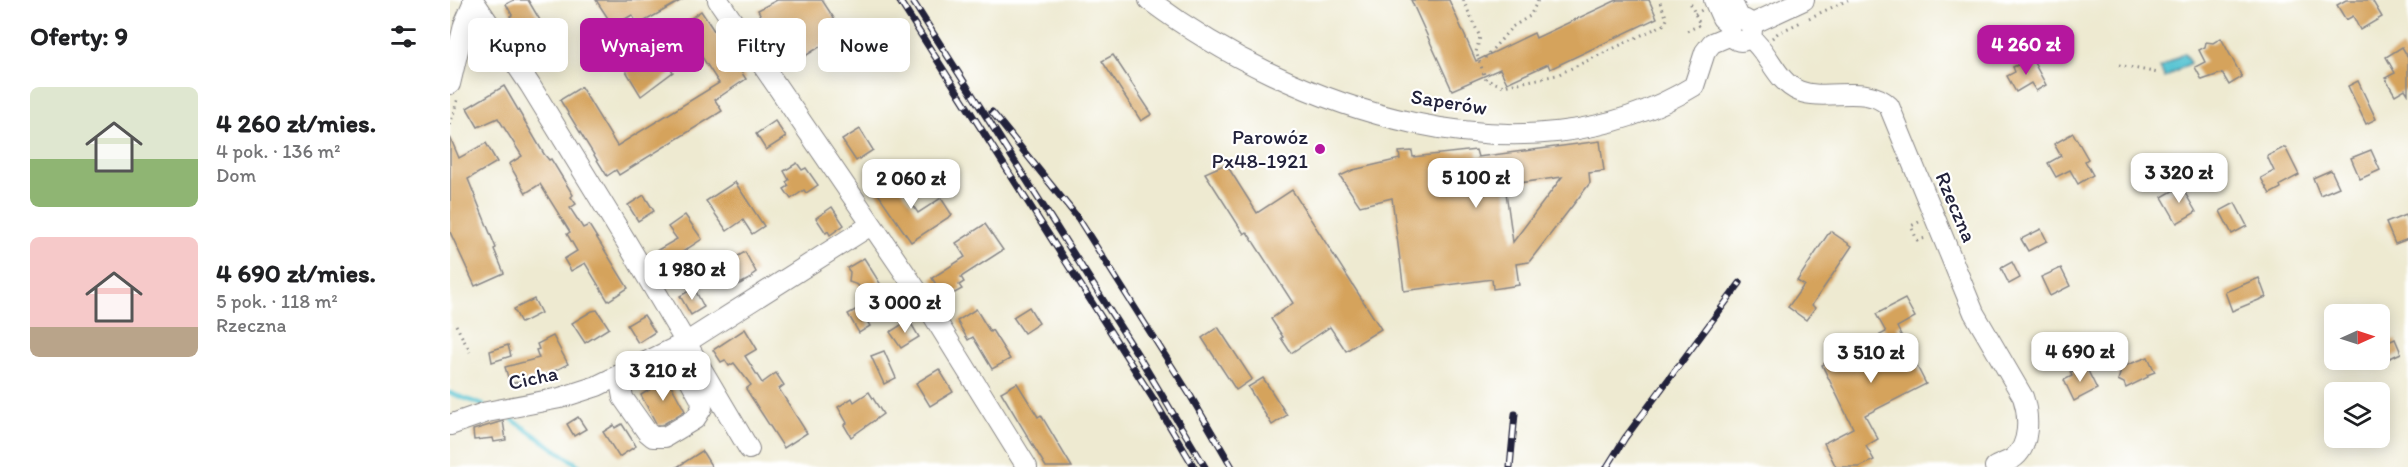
<!DOCTYPE html>
<html lang="pl">
<meta charset="utf-8">
<style>
body{margin:0;font-family:Itim,sans-serif;background:#f6f6f6;color:#202124;height:100vh;display:flex;flex-direction:column;font-size:22px;white-space:nowrap}
*{box-sizing:border-box;margin:0}
p{font-size:20px;color:#757577}
.icon{flex:none;width:33px;height:33px;fill:none;stroke:currentColor;stroke-width:2;stroke-linecap:round;stroke-linejoin:round}
.map{position:relative;flex:1;overflow:hidden}
.details{display:flex;flex-direction:column;background:#fff;width:450px}
.details>*{flex:none}
.hud{position:absolute;left:18px;top:18px;width:570px;height:54px;display:flex;gap:12px}
.needle{width:39px;rotate:87deg}
.controls{position:absolute;left:1874px;top:304px;display:grid;gap:12px}
.controls a{display:grid;place-items:center;width:66px;height:66px;border-radius:9px;background:#fff;box-shadow:0 3px 15px #0003;font-size:30px}
.price{position:absolute;translate:-50% -51px;padding:0 14px;border-radius:12px;background:#fff;color:#222;font-size:20px;line-height:39px;filter:drop-shadow(0 2px 3px #0008)}
.price::after{content:'';position:absolute;left:50%;top:36px;width:18px;height:14px;margin-left:-9px;background:inherit;clip-path:polygon(0 0,100% 0,50% 100%)}
.price.on{background:#b5179e;color:#fff}
ul{padding:0;list-style:none}
li{display:flex;align-items:center;gap:18px;height:150px;padding:0 30px}
li span{display:grid;place-items:center;flex:none;width:168px;height:120px;border-radius:9px;color:#555}
li>.icon{margin-inline-start:auto}
span .icon{width:72px;height:72px;fill:#fffc;stroke-width:1}
li b{font-size:26px}
h2{display:flex;justify-content:space-between;align-items:center;height:72px;padding:0 30px;font-size:26px}
.chip{padding:0 21px;border-radius:9px;background:#fff;box-shadow:0 3px 15px #0003;font-size:21px;line-height:54px}
.chip.on{background:#b5179e;color:#fff}
main{display:flex;flex:1;min-height:0}
.map>svg:first-child{display:block}
</style>
<main>
<section class="details">
<h2>Oferty: 9<svg class="icon" aria-label="filters" viewBox="0 0 24 24"><path d="M4 7h16M4 17h16"/><circle cx="9" cy="7" r="2"/><circle cx="15" cy="17" r="2"/></svg></h2>
<ul>
<li><span style="background:linear-gradient(#dfe7d0 60%,#8fb573 0)"><svg class="icon" aria-label="home" viewBox="0 0 24 24"><path d="M3 11l9-7 9 7M6 9v11h12V9"/></svg></span><div><b>4 260 zł/mies.</b><p>4 pok. · 136 m²</p><p>Dom</p></div></li>
<li><span style="background:linear-gradient(#f6c9c9 75%,#b9a48a 0)"><svg class="icon" aria-label="home" viewBox="0 0 24 24"><path d="M3 11l9-7 9 7M6 9v11h12V9"/></svg></span><div><b>4 690 zł/mies.</b><p>5 pok. · 118 m²</p><p>Rzeczna</p></div></li>
</ul>
</section>
<div class="map">
<svg width="1958" height="467" viewBox="0 0 1958 467">
<rect width="100%" height="100%" fill="#fff"/>
<filter id="ink" filterUnits="userSpaceOnUse"><feTurbulence type="fractalNoise" baseFrequency=".0167" numOctaves="2"/><feDisplacementMap in="SourceGraphic" scale="12" xChannelSelector="R" yChannelSelector="G"/><feConvolveMatrix kernelMatrix="1 2 1 2 8 2 1 2 1" color-interpolation-filters="sRGB"/></filter>
<filter id="wash" filterUnits="userSpaceOnUse"><feTurbulence type="fractalNoise" baseFrequency=".008" numOctaves="4" result="noise"/><feDisplacementMap in="SourceGraphic" scale="24" xChannelSelector="R" yChannelSelector="G"/><feGaussianBlur stdDeviation="1.35" result="paint"/><feColorMatrix in="noise" values="0 0 0 0 0 0 0 0 0 0 0 0 0 0 0 0 0 1.4 0 .05"/><feComposite in="paint" operator="in"/></filter>
<g filter="url(#wash)">
<rect width="100%" height="100%" fill="#eeead1"/>
<path fill="#59c4d3" stroke="#3e7387" stroke-width="1.5" d="M1734 53 1740 63 1715 78 1710 68Z"/>
<g fill="none" stroke-linecap="round" stroke-linejoin="round">
<g stroke="#59c4d3" stroke-width="4.5">
<path d="M0 393 33 405"/>
<path d="M63 420 131 467"/>
</g>
</g>
<g id="blocks">
<g fill="#d5a35b" fill-rule="evenodd">
<path d="M64 0H78L109 52 97 59 95 56 87 60 60 16 62 15 56 4Z"/>
<path d="M146 0H232L188 25 182 15 163 26Z"/>
<path d="M327 0H372L393 32 338 67 315 33 319 31 308 10Z"/>
<path d="M961 0H999L1026 61 1084 33 1086 38 1167 0H1199L1207 18 1100 69 1098 64 1057 83 1050 69 1002 90Z"/>
<path d="M1896 0H1922L1932 17 1910 30 1903 16 1896 20 1887 5Z"/>
<path d="M251 11 296 79 265 100 272 111 169 175 166 170 157 176 110 100 131 87 167 146 269 83 231 25Z"/>
<path d="M1771 38 1792 77 1779 85 1772 73 1752 80 1745 67 1755 62 1749 50 1755 47 1756 42 1763 43Z"/>
<path d="M1952 47 1958 57V94L1955 89 1945 95 1935 78 1945 73 1936 57Z"/>
<path d="M209 48 223 72 191 96 176 71Z"/>
<path d="M663 55 702 114 691 121 652 61Z"/>
<path d="M1582 59 1596 85 1586 91 1581 83 1566 92 1557 76 1565 72 1563 67Z"/>
<path d="M1908 81 1926 119 1916 124 1898 86Z"/>
<path d="M54 86 94 154 99 160 101 159 123 195 121 197 126 204 120 208 133 228 139 225 178 288 158 301 135 263 121 271 114 259 127 251 117 234 120 232 90 184 76 193 59 164 72 156 48 118 28 127 17 108Z"/>
<path d="M325 121 336 137 316 150 306 134Z"/>
<path d="M410 129 423 150 406 161 392 140Z"/>
<path d="M1623 133 1638 159 1635 161 1643 175 1628 184 1620 170 1606 177 1598 163 1611 156 1604 144Z"/>
<path d="M0 137 9 158 36 143 47 162 18 179 46 248 44 249 54 273 25 286 0 232Z"/>
<path d="M1150 141 1154 171 1139 173 1140 183 1079 262 1066 264 1069 285 1043 289 1042 279 954 291 942 198 910 206 890 176 903 170 950 159 949 152 962 151 963 157 1026 150 1028 157ZM1112 177 1063 242 1055 185Z"/>
<path d="M1835 147 1849 175 1830 185 1831 188 1820 194 1811 178 1824 171 1817 156Z"/>
<path d="M1921 150 1930 170 1910 179 1901 158Z"/>
<path d="M347 163 352 170 356 168 368 185 356 193 354 190 341 199 334 189 339 186 336 182 339 180 334 171Z"/>
<path d="M776 164 807 213 842 190 931 329 896 351 880 327 841 353 831 338 833 337 821 319 843 303 797 232 794 234 755 173Z"/>
<path d="M1881 170 1889 187 1870 195 1863 178Z"/>
<path d="M442 175 468 213 491 198 502 215 461 242 424 188Z"/>
<path d="M285 182 314 226 302 234 293 220 277 231 256 201Z"/>
<path d="M1731 186 1746 212 1727 223 1712 197Z"/>
<path d="M194 195 204 211 188 221 178 205Z"/>
<path d="M1785 203 1797 226 1782 234 1770 211Z"/>
<path d="M382 207 394 225 380 235 378 231 376 233 366 218Z"/>
<path d="M235 215 252 239 228 255 231 259 216 268 206 251 227 239 218 227Z"/>
<path d="M1955 215 1958 222V239L1945 244 1936 223Z"/>
<path d="M535 224 553 250 511 277 514 282 509 285 512 289 501 295 499 291 492 295 482 278 515 257 506 243Z"/>
<path d="M1591 229 1597 241 1578 251 1571 239Z"/>
<path d="M1380 231 1402 246 1362 305 1365 308 1356 320 1338 307 1354 285 1347 281Z"/>
<path d="M295 252 306 272 302 275 303 277 288 285 276 263Z"/>
<path d="M414 258 431 285 414 295 408 285 399 282 400 272 397 268Z"/>
<path d="M1562 262 1570 278 1559 284 1551 268Z"/>
<path d="M1611 268 1620 286 1600 296 1591 277Z"/>
<path d="M1809 278 1816 297 1782 311 1775 292Z"/>
<path d="M244 288 254 307 241 315 230 296Z"/>
<path d="M84 299 91 313 71 323 64 309Z"/>
<path d="M1455 299 1465 317 1447 327 1476 384 1415 415 1428 439 1416 446 1424 460 1410 467H1386L1374 443 1403 428 1372 365 1436 332 1426 314Z"/>
<path d="M579 307 589 323 574 333 563 317Z"/>
<path d="M409 308 420 326 409 333 398 314Z"/>
<path d="M526 309 540 332 542 330 560 359 542 369 523 337 518 340 507 321Z"/>
<path d="M147 310 159 328 135 343 122 323 142 311Z"/>
<path d="M194 315 205 332 188 343 177 325Z"/>
<path d="M459 320 469 337 451 348 440 332Z"/>
<path d="M768 327 802 379 786 390 752 338Z"/>
<path d="M295 329 307 349 295 356 312 383 326 373 334 385 329 389 357 433 334 448 296 389 301 385 284 363 279 366 275 360 271 362 263 350Z"/>
<path d="M103 336 118 364 99 374 60 384 55 367 89 358 86 350 89 349 87 344Z"/>
<path d="M1945 339 1951 353 1929 363V346Z"/>
<path d="M58 345 61 356 42 362 40 351Z"/>
<path d="M434 351 446 378 434 384 421 356Z"/>
<path d="M1698 357 1705 372 1697 375 1698 377 1676 388 1674 383 1668 380 1670 374 1667 369Z"/>
<path d="M1635 365 1647 389 1624 401 1614 380 1622 376 1620 372Z"/>
<path d="M489 369 503 392 480 406 466 383Z"/>
<path d="M217 378 235 411 212 425H207L191 395 201 389 200 387Z"/>
<path d="M813 378 837 415 822 425 798 387Z"/>
<path d="M567 383 588 417 591 415 622 467H596L551 392Z"/>
<path d="M419 392 433 414 401 437 394 425 397 423 388 407 402 398 404 402Z"/>
<path d="M128 417 136 429 124 436 117 424Z"/>
<path d="M53 421 56 440 44 442 43 438 24 440 23 430Z"/>
<path d="M172 424 186 446 169 457 153 432 164 425 165 428Z"/>
<path d="M252 451 262 467H227Z"/>
</g>
</g>
</g>
<g filter="url(#ink)">
<use href="#blocks" fill-opacity="0" stroke="#888686" stroke-width="1.5"/>
<g fill="none" stroke-linecap="round" stroke-linejoin="round">
<defs>
<g id="minor">
<path d="M23 0 80 85 177 243 299 449"/>
<path d="M268 0 474 301 577 467"/>
<path d="M699 0C844 109 1076 190 1244 86L1255 52 1262 43 1281 35"/>
<path d="M1264 0 1272 18 1281 26"/>
<path d="M1281 0 1290 19"/>
<circle cx="1291" cy="30" r="11"/>
<path d="M1300 25 1354 0"/>
<path d="M1299 37C1319 51 1326 82 1349 91 1377 102 1416 83 1439 106L1524 313 1573 397C1579 415 1581 447 1562 459 1557 462 1551 464 1545 467"/>
<path d="M0 84 14 25 24 2"/>
<path d="M169 375 173 398 197 432 203 437H215L245 419 252 408 251 400 232 365 215 353"/>
<path d="M0 425 37 412 110 398 147 386 237 342 421 225"/>
</g>
</defs>
<use href="#minor" stroke="#888686" stroke-width="22"/>
<g stroke="#888686" stroke-width="3" stroke-dasharray="1.5 4.5" stroke-linecap="butt">
<path d="M1013 0 1030 37 1026 52 1036 80 1054 86 1107 75 1215 24 1217 19 1209 0"/>
<path d="M1245 14 1252 10"/>
<path d="M1359 18 1398 0"/>
<path d="M1237 31 1250 25 1239 0"/>
<path d="M1322 38 1328 33 1353 21"/>
<path d="M1035 58 1062 27 1080 16 1088 0"/>
<path d="M1669 65 1708 73"/>
<path d="M0 125 8 98"/>
<path d="M1469 222 1461 226 1467 240 1476 238"/>
<path d="M6 325 20 352"/>
</g>
<use href="#minor" stroke="#fff" stroke-width="20"/>
<defs>
<g id="rail">
<path d="M449 0 704 400 744 467"/>
<path d="M462 0 688 355 755 467"/>
<path d="M542 112 628 218 740 395 782 467"/>
<path d="M1060 467 1065 414"/>
<path d="M1157 467 1175 438 1290 283"/>
</g>
</defs>
<use href="#rail" stroke="#22223b" stroke-width="7"/>
<use href="#rail" stroke="#fff" stroke-width="4.5" stroke-dasharray="14" stroke-linecap="butt"/>
</g>
</g>
<circle fill="#b5179e" stroke="#fff" stroke-width="2" cx="870" cy="149" r="6"/>
<g text-anchor="middle" stroke-width="4.5" stroke-linejoin="round" paint-order="stroke">
<g font-size="21" fill="#22223b" stroke="#fff">
<text transform="translate(999 102) rotate(9)" y="7">Saperów</text>
<text transform="translate(1506 207) rotate(67)" y="7">Rzeczna</text>
<text transform="translate(83 378) rotate(-12)" y="7">Cicha</text>
</g>
<g font-size="21" fill="#22223b" stroke="#fff" text-anchor="end">
<text x="858" y="144">Parowóz<tspan x="858" dy="24">Px48-1921</tspan></text>
</g>
</g>
</svg>
<div class="controls">
<a><svg class="needle" viewBox="-14 -14 28 28"><path d="M0-13l5 13h-10z" fill="#e53935"/><path d="M0 13l5-13h-10z" fill="#757577"/></svg></a>
<a><svg class="icon" aria-label="layers" viewBox="0 0 24 24"><path d="M12 4l9 5-9 5-9-5zM3 14l9 5 9-5"/></svg></a>
</div>
<b class="price on" style="left:1576px;top:76px">4 260 zł</b>
<b class="price" style="left:1729px;top:204px">3 320 zł</b>
<b class="price" style="left:1026px;top:209px">5 100 zł</b>
<b class="price" style="left:461px;top:210px">2 060 zł</b>
<b class="price" style="left:242px;top:301px">1 980 zł</b>
<b class="price" style="left:455px;top:334px">3 000 zł</b>
<b class="price" style="left:1630px;top:383px">4 690 zł</b>
<b class="price" style="left:1421px;top:384px">3 510 zł</b>
<b class="price" style="left:213px;top:402px">3 210 zł</b>
<div class="hud">
<a class="chip">Kupno</a>
<a class="chip on">Wynajem</a>
<a class="chip">Filtry</a>
<a class="chip">Nowe</a>
</div>
</div>
</main>
